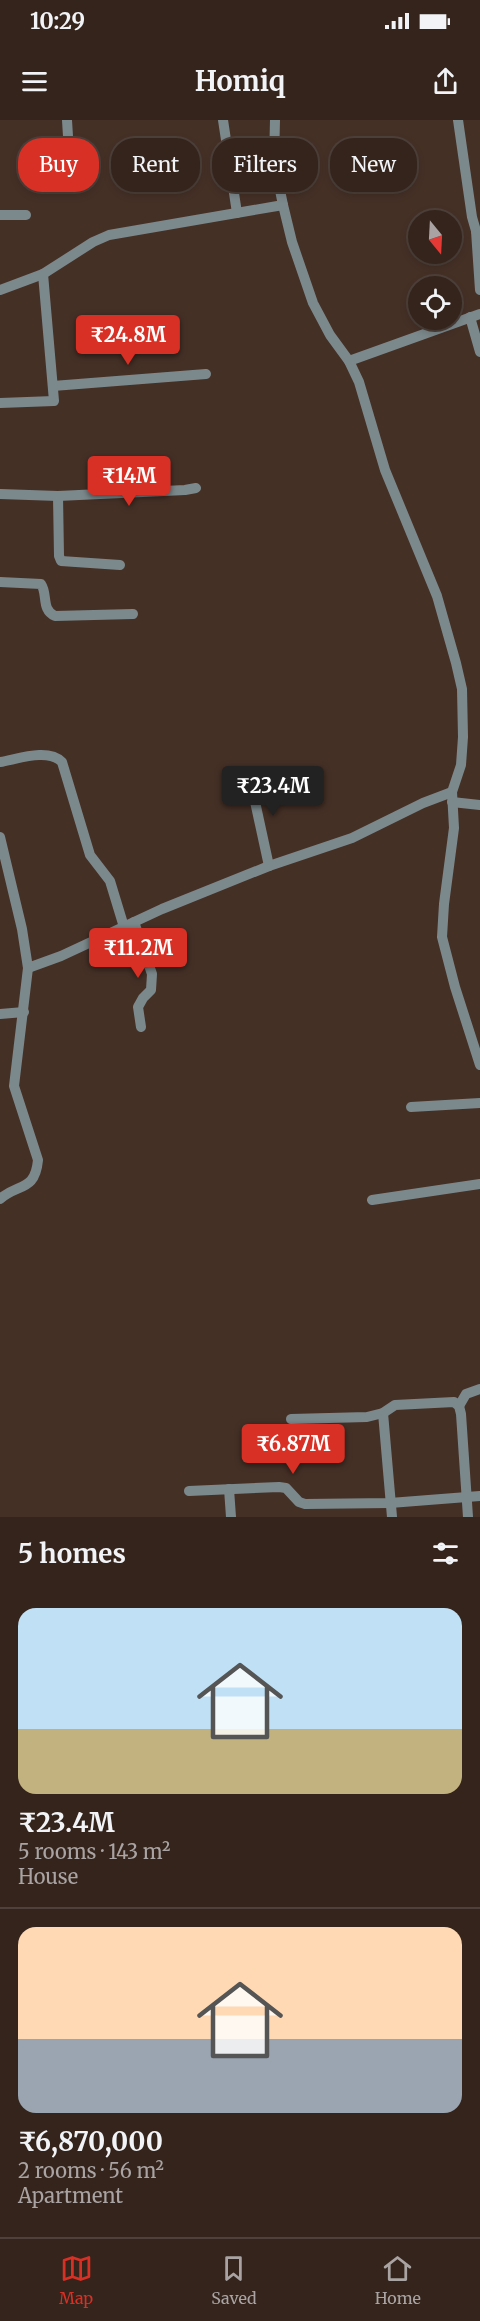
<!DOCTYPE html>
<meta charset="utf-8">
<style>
body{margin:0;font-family:Merriweather,serif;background:#3c2c25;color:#f1f3f6;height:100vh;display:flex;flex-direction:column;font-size:22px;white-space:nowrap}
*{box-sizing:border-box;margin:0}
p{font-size:20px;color:#a9a4a3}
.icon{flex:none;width:33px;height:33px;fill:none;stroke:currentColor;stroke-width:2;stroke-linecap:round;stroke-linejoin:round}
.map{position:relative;height:1397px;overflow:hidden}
.drawer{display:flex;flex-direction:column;background:#34241c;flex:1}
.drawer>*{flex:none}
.banner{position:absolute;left:18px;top:18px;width:444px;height:54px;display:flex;gap:12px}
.needle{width:39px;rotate:162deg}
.fabs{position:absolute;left:408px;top:90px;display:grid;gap:12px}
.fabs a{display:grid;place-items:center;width:54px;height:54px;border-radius:50%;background:#34241c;box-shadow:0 3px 9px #0003,0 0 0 2px #4e413b;font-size:30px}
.price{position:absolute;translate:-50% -51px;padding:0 14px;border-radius:6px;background:#d93025;color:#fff;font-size:20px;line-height:39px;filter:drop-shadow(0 2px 3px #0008)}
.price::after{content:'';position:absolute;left:50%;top:36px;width:18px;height:14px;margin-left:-9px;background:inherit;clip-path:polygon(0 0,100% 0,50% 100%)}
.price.current{background:#222;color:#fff}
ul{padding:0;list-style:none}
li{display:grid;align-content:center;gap:12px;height:318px;padding:0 18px}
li+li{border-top:2px solid #4e413b}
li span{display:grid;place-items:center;height:186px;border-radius:18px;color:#555}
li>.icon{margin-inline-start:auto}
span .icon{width:108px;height:108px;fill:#fffc;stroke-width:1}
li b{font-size:26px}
h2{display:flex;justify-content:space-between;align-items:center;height:72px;padding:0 18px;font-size:26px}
.tag{padding:0 21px;border-radius:24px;background:#34241c;box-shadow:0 3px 9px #0003,0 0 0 2px #4e413b;font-size:21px;line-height:54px}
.tag.current{background:#d93025;color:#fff}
.status{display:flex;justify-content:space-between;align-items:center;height:42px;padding:0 30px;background:#34241c;direction:ltr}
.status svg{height:16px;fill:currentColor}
header{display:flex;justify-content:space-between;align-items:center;height:78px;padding:0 18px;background:#34241c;font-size:27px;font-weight:700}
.dock{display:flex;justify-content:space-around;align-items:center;height:84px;border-top:2px solid #4e413b;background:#34241c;font-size:16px;color:#a9a4a3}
.dock a{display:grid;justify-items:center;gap:3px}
.dock .current{color:#d93025}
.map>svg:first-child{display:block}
</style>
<div class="status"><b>10:29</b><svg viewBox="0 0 49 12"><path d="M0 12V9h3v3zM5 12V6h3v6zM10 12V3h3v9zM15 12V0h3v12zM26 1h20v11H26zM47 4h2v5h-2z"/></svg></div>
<header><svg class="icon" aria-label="menu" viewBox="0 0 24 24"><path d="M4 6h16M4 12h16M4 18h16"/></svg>Homiq<svg class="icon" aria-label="share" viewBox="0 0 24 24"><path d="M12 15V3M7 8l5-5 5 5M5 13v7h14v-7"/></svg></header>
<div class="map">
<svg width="480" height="1397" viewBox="0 0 480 1397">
<rect width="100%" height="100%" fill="#453026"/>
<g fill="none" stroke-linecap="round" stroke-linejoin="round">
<g stroke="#7c898c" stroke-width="10">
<path d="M67 0 70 49"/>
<path d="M223 0 237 93"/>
<path d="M458 0 472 97 476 111 480 115"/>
<path d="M283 85 292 122 313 183 330 215 349 241 359 262 385 350 437 476 456 543 462 569 463 617 461 645 452 672 454 708 444 784 442 817 455 867 480 945"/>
<path d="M0 95H26"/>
<path d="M476 111 480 170"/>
<path d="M0 170 43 154 93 122 109 115 283 85 274 41 275 0"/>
<path d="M470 197 480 232"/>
<path d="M349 241 480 194"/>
<path d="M53 266 206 254"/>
<path d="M0 283 54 281 43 154"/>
<path d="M0 374 58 376 185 370 196 368"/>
<path d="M58 376 59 436 61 441 120 445"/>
<path d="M0 462 41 464C48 474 41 490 55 496L133 494"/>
<path d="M0 642C18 639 48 628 62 642L90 735 110 761 124 807"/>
<path d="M249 654 269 746"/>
<path d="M452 682 480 685"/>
<path d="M0 717 22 809 28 848 14 966 38 1040C35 1072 18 1063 0 1079"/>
<path d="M134 802 152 854 151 870 143 878 138 887 141 907"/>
<path d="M28 848 61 836 162 789 269 746 352 718 423 683 452 672"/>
<path d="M0 894 24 892"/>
<path d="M411 987 480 983"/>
<path d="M372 1080 480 1064"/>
<path d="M459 1286 466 1274 480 1269"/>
<path d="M383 1293 392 1397"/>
<path d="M291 1299 367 1297 383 1293 395 1285 454 1282 459 1286 461 1294 468 1397"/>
<path d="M229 1369 231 1397"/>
<path d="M189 1371 279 1367 286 1368 299 1382 305 1384 390 1383 480 1376"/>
</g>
</g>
</svg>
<div class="fabs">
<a><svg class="needle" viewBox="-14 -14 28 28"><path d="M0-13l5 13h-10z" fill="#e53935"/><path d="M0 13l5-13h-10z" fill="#a9a4a3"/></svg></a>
<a><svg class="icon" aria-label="locate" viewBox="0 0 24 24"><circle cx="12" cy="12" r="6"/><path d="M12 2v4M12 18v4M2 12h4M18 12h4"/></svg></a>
</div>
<b class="price" style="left:128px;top:246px">₹24.8M</b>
<b class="price" style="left:129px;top:387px">₹14M</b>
<b class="price current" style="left:273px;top:697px">₹23.4M</b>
<b class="price" style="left:138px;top:859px">₹11.2M</b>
<b class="price" style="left:293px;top:1355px">₹6.87M</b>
<div class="banner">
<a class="tag current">Buy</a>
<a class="tag">Rent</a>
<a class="tag">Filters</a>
<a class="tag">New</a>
</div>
</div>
<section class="drawer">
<h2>5 homes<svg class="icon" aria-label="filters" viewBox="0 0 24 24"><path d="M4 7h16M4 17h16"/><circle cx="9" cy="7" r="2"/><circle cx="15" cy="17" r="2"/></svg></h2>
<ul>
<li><span style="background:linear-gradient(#bfe0f5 65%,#c2b280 0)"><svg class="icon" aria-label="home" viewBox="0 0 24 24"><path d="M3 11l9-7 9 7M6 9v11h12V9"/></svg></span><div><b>₹23.4M</b><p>5 rooms · 143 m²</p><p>House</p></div></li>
<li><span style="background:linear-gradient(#ffd9b3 60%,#9aa5b1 0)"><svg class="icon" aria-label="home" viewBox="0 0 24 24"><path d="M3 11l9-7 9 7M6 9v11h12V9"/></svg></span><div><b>₹6,870,000</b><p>2 rooms · 56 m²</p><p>Apartment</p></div></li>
</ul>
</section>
<nav class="dock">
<a class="current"><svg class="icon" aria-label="map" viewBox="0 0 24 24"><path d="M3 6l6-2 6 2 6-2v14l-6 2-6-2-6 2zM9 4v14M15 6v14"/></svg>Map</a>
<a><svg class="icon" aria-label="saved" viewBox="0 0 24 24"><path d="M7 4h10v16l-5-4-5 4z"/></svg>Saved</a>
<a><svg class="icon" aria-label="home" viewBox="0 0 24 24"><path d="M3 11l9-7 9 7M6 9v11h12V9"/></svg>Home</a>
</nav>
